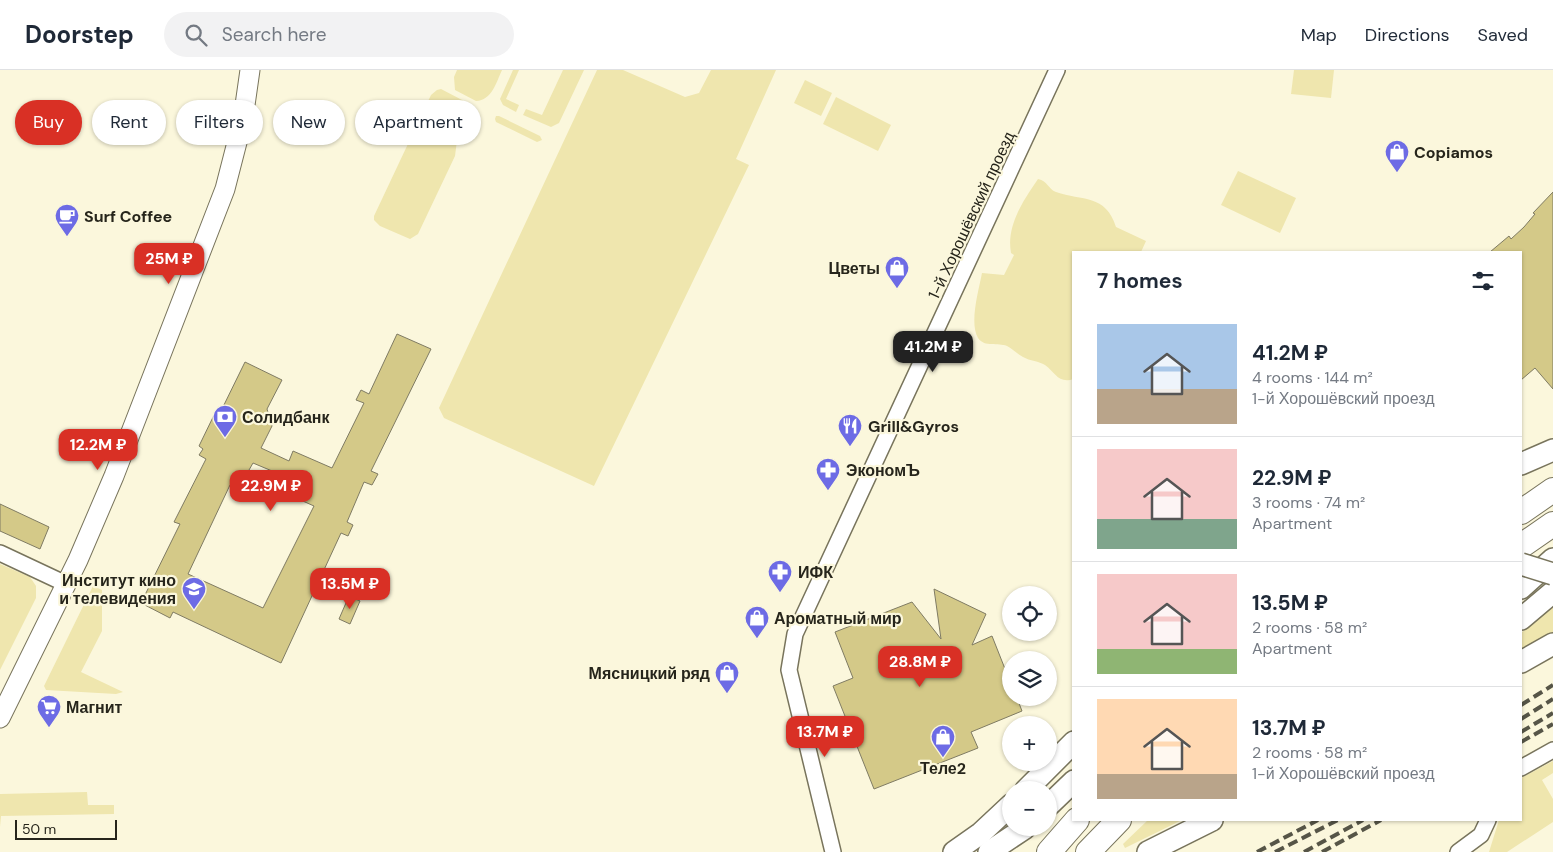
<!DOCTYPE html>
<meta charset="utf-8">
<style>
body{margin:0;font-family:"DM Sans",sans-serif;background:#f2f2f3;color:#1f2937;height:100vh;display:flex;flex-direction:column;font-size:19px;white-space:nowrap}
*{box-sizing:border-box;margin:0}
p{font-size:16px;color:#747a83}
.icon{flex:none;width:28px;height:28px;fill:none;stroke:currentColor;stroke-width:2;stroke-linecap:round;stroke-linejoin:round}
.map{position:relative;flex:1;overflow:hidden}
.drawer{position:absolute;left:1072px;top:181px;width:450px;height:570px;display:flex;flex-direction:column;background:#fff;border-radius:0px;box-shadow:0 1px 4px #0004}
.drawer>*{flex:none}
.banner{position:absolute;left:15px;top:30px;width:475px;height:45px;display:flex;gap:10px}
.controls{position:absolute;left:1002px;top:516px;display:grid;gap:10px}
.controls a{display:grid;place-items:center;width:55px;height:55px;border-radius:50%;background:#fff;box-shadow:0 1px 4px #0004;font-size:25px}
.scale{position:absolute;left:15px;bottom:12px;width:102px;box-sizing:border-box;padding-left:5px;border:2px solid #26251b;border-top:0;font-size:14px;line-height:18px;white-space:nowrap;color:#26251b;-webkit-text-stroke:4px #fbf7dc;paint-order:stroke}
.price{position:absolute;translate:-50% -42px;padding:0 11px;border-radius:10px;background:#d93025;color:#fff;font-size:16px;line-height:32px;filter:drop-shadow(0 1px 2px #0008)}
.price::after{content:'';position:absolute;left:50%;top:30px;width:15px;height:11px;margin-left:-8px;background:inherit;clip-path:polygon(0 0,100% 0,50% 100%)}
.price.current{background:#222;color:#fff}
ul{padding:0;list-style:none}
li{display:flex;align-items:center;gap:15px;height:125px;padding:0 25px}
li+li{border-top:1px solid #e0e1e3}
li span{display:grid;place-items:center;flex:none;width:140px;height:100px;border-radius:0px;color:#555}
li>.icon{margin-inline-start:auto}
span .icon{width:60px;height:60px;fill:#fffc;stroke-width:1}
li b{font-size:21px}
h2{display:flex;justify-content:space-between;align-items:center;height:60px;padding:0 25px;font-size:21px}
.pill{padding:0 18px;border-radius:22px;background:#fff;box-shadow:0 1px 4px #0004;font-size:18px;line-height:45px}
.pill.current{background:#d93025;color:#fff}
header{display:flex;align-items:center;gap:30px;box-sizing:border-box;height:70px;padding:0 25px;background:#fff;border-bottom:1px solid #e0e1e3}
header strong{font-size:24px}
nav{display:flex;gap:28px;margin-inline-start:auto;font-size:18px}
.search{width:350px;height:45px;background:#f2f2f3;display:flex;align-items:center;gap:12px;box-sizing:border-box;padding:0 18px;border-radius:28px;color:#747a83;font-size:19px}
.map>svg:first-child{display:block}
</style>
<header>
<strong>Doorstep</strong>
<div class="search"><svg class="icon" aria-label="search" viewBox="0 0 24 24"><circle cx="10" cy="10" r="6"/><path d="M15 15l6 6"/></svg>Search here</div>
<nav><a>Map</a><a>Directions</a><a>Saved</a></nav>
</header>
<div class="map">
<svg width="1553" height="782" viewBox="0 0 1553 782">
<rect width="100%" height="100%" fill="#fbf7dc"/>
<g fill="#efe6ae">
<path d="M457 0H502C496 13 492 30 476 31L455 20 454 7Z"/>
<path d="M513 0H519L506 29 519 35 516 42 503 35 500 29Z"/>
<path d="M563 0H584L559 53 551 57 523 45 526 39 542 45Z"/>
<path d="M597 0H623L685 27 699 23 711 0H776L736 89 749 95 594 416 444 348 439 338Z"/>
<path d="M1294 0H1334L1331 28 1291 24Z"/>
<path d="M805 10 832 23 821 46 794 33Z"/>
<path d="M441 19 464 31 466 42 459 55 455 86 418 164 410 169 380 156 374 150V146L431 25 437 20Z"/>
<path d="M836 27 891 55 878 81 823 54Z"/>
<path d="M496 46H499L540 66 542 70 537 72 496 52 495 49Z"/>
<path d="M1238 101 1296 128 1280 163 1221 135Z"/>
<path d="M1038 109C1048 111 1048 119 1056 122 1082 131 1106 124 1116 157L1146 171 1141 182H1074V309C1058 314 1056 303 1045 295 1039 291 1030 291 1023 287 1017 284 1013 279 1007 276 998 272 985 278 978 268 969 253 979 219 982 203L1004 205 1014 185 1011 183C1006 156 1023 131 1038 109Z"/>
<path d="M0 494 30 507 36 516V528L0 600Z"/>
<path d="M93 516 102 520V561L81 602 123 622 116 624 46 620 44 616Z"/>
<path d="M1553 536V563L1521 582V563Z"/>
<path d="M1553 691V703L1542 710 1553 729V752L1507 782H1489L1499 750H1521V708Z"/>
<path d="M87 722 88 735H114V744L1 746 0 757V724Z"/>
<path d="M1148 750H1182L1125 778 1123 774Z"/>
</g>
<g fill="#d4c988" stroke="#7f7b63" fill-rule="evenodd">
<path d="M1553 122V319L1535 298 1521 310V182H1490L1509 166 1511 169 1524 157 1535 144 1533 143Z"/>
<path d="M397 264 431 279 371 401 378 404 372 415 364 412 347 452 353 455 348 466 341 463 281 593 173 542 170 548 141 533 180 454 174 452 206 389 199 385 203 379 199 376 216 341 220 343 245 292 282 310 267 339 272 356 261 378 289 391 293 381 332 398 364 333 356 330 361 320 369 324ZM253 393 284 406 278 420 314 436 263 538 188 504 230 415 236 417 241 414Z"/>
<path d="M0 434 49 457 40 479 0 461Z"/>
<path d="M934 519 986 544 972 575 992 566 1011 614V628H1017L1022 641 971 662 978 678 874 719 833 616 853 608 835 562 912 532 941 569Z"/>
<path d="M349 526 360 531 350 554 339 549Z"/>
</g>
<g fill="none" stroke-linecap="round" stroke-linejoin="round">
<defs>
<g id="minor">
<path d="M0 483 66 514"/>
<path d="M1521 698 1553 680"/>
<path d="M833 782 789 600 795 564 1057 0"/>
<path d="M1458 782 1481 765 1488 750"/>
</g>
<path id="tertiary" d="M0 648 78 490 114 406 225 119 243 49 250 0"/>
<g id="secondary">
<path d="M1521 394 1553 380"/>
<path d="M1521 518 1553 489"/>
<path d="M1521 549 1553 522"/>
<path d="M1521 592 1553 574"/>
<path d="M1026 720 1074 672"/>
<path d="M1049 735 1074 711"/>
<path d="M954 782 981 763 1011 735"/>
<path d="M989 782 1025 758"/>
<path d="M1148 782 1212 750"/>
</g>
<g id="primary">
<path d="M1521 442 1553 420"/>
<path d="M1521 476 1553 454"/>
<path d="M1049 782 1077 750"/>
<path d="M1088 782 1119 750"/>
</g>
</defs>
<use href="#minor" stroke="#78745c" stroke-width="18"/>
<use href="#tertiary" stroke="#78745c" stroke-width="21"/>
<use href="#secondary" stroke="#78745c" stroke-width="24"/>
<use href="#primary" stroke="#78745c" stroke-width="26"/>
<use href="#minor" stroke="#fff" stroke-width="15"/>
<use href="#tertiary" stroke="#fff" stroke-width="19"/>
<use href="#secondary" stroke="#fff" stroke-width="21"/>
<use href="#primary" stroke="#fff" stroke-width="24"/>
<g stroke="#565547" stroke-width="4" stroke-dasharray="10 5" stroke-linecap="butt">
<path d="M1521 635 1553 615"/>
<path d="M1521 649 1553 629"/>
<path d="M1521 662 1553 643"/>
<path d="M1521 672 1553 654"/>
<path d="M1257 782 1318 750"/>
<path d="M1275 782 1338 750"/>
<path d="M1304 782 1363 750"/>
<path d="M1322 782 1381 750"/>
</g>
<defs>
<path id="secondary-bridge" d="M1521 494 1553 504"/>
</defs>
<use href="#secondary-bridge" stroke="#78745c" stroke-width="24" stroke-linecap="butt"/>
<use href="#secondary-bridge" stroke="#fff" stroke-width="21"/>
</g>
<defs>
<symbol id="shop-pin" viewBox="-11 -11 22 30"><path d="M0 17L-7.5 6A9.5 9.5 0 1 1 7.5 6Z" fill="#6d6be5" stroke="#fbf7dc"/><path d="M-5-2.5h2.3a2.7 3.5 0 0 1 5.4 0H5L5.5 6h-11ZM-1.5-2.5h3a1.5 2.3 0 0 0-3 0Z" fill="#fff"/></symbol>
<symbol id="cafe-pin" viewBox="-11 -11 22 30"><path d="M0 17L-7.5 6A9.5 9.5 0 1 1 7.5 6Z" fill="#6d6be5" stroke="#fbf7dc"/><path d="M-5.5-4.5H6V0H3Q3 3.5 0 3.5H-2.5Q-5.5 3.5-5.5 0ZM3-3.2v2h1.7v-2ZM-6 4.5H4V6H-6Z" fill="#fff"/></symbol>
<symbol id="bank-pin" viewBox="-11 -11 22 30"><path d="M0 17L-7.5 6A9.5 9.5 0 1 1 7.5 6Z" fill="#6d6be5" stroke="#fbf7dc"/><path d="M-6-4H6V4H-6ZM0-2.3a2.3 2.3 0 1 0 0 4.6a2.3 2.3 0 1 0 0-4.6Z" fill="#fff"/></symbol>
<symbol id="restaurant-pin" viewBox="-11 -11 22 30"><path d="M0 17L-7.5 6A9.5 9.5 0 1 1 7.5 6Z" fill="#6d6be5" stroke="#fbf7dc"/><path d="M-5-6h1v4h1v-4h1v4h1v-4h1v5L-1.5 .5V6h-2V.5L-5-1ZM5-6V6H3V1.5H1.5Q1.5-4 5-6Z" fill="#fff"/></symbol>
<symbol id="pharmacy-pin" viewBox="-11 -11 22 30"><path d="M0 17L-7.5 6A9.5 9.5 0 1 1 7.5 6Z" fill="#6d6be5" stroke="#fbf7dc"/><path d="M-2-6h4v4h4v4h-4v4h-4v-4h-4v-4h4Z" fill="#fff"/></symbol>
<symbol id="university-pin" viewBox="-11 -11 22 30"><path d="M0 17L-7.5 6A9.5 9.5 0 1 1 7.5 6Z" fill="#6d6be5" stroke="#fbf7dc"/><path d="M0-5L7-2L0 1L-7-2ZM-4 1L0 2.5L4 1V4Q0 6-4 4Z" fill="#fff"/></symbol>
<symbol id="supermarket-pin" viewBox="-11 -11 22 30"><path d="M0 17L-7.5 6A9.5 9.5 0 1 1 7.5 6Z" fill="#6d6be5" stroke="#fbf7dc"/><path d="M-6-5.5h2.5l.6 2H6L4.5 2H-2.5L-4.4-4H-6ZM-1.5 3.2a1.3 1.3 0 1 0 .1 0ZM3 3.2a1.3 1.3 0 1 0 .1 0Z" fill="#fff"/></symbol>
</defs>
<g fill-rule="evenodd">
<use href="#shop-pin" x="1383" y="68" width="28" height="38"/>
<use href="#cafe-pin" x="53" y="132" width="28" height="38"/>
<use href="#shop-pin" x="883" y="184" width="28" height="38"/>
<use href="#bank-pin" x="211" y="333" width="28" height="38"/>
<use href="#restaurant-pin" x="836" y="342" width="28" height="38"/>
<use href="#pharmacy-pin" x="814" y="386" width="28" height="38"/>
<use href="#pharmacy-pin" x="766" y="488" width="28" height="38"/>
<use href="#university-pin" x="180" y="505" width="28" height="38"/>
<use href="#shop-pin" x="743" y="534" width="28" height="38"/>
<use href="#shop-pin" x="713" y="589" width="28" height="38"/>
<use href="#supermarket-pin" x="35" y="623" width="28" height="38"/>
<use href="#shop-pin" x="929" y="653" width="28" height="38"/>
</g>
<g text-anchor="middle" stroke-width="4.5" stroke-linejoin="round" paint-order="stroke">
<g font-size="16" font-weight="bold" fill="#26251b" stroke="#fbf7dc" text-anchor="start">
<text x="1414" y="88">Copiamos</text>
<text x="84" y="152">Surf Coffee</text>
<text x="880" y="204" text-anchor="end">Цветы</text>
<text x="242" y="353">Солидбанк</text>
<text x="868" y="362">Grill&amp;Gyros</text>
<text x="846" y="406">ЭкономЪ</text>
<text x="798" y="508">ИФК</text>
<text x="176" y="516" text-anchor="end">Институт кино<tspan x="176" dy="18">и телевидения</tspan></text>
<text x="774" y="554">Ароматный мир</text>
<text x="710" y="609" text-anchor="end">Мясницкий ряд</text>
<text x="66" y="643">Магнит</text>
<text x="943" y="704" text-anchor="middle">Теле2</text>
</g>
<g font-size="16" fill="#26251b" stroke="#fbf7dc">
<text transform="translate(971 145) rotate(-65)" y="6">1-й Хорошёвский проезд</text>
</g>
</g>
</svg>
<div class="controls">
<a><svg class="icon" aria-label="locate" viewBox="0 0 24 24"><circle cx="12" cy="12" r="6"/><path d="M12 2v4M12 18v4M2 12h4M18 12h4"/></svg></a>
<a><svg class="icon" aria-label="layers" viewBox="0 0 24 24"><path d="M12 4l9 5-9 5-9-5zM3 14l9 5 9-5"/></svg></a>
<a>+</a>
<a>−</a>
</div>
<div class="scale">50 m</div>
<b class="price" style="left:169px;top:215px">25M ₽</b>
<b class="price current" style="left:933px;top:303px">41.2M ₽</b>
<b class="price" style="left:98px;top:401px">12.2M ₽</b>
<b class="price" style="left:271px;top:442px">22.9M ₽</b>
<b class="price" style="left:350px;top:540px">13.5M ₽</b>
<b class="price" style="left:920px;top:618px">28.8M ₽</b>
<b class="price" style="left:825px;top:688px">13.7M ₽</b>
<div class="banner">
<a class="pill current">Buy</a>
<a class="pill">Rent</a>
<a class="pill">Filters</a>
<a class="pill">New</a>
<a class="pill">Apartment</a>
</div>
<section class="drawer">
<h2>7 homes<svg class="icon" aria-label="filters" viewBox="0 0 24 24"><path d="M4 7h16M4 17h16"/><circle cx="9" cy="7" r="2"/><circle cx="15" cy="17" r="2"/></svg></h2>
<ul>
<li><span style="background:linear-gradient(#a9c7e8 65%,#b9a48a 0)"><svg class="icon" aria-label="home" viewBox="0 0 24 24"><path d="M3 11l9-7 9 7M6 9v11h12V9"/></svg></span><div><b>41.2M ₽</b><p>4 rooms · 144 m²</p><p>1-й Хорошёвский проезд</p></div></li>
<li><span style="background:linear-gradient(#f6c9c9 70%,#7fa58c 0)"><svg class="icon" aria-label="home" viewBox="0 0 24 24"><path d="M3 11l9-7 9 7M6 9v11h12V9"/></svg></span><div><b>22.9M ₽</b><p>3 rooms · 74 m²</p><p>Apartment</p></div></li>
<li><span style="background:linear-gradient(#f6c9c9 75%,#8fb573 0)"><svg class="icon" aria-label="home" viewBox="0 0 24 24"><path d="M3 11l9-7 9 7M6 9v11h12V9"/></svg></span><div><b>13.5M ₽</b><p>2 rooms · 58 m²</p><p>Apartment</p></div></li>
<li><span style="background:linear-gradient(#ffd9b3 75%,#b9a48a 0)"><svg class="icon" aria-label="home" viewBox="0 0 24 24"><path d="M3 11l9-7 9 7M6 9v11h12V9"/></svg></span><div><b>13.7M ₽</b><p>2 rooms · 58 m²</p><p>1-й Хорошёвский проезд</p></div></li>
</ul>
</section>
</div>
